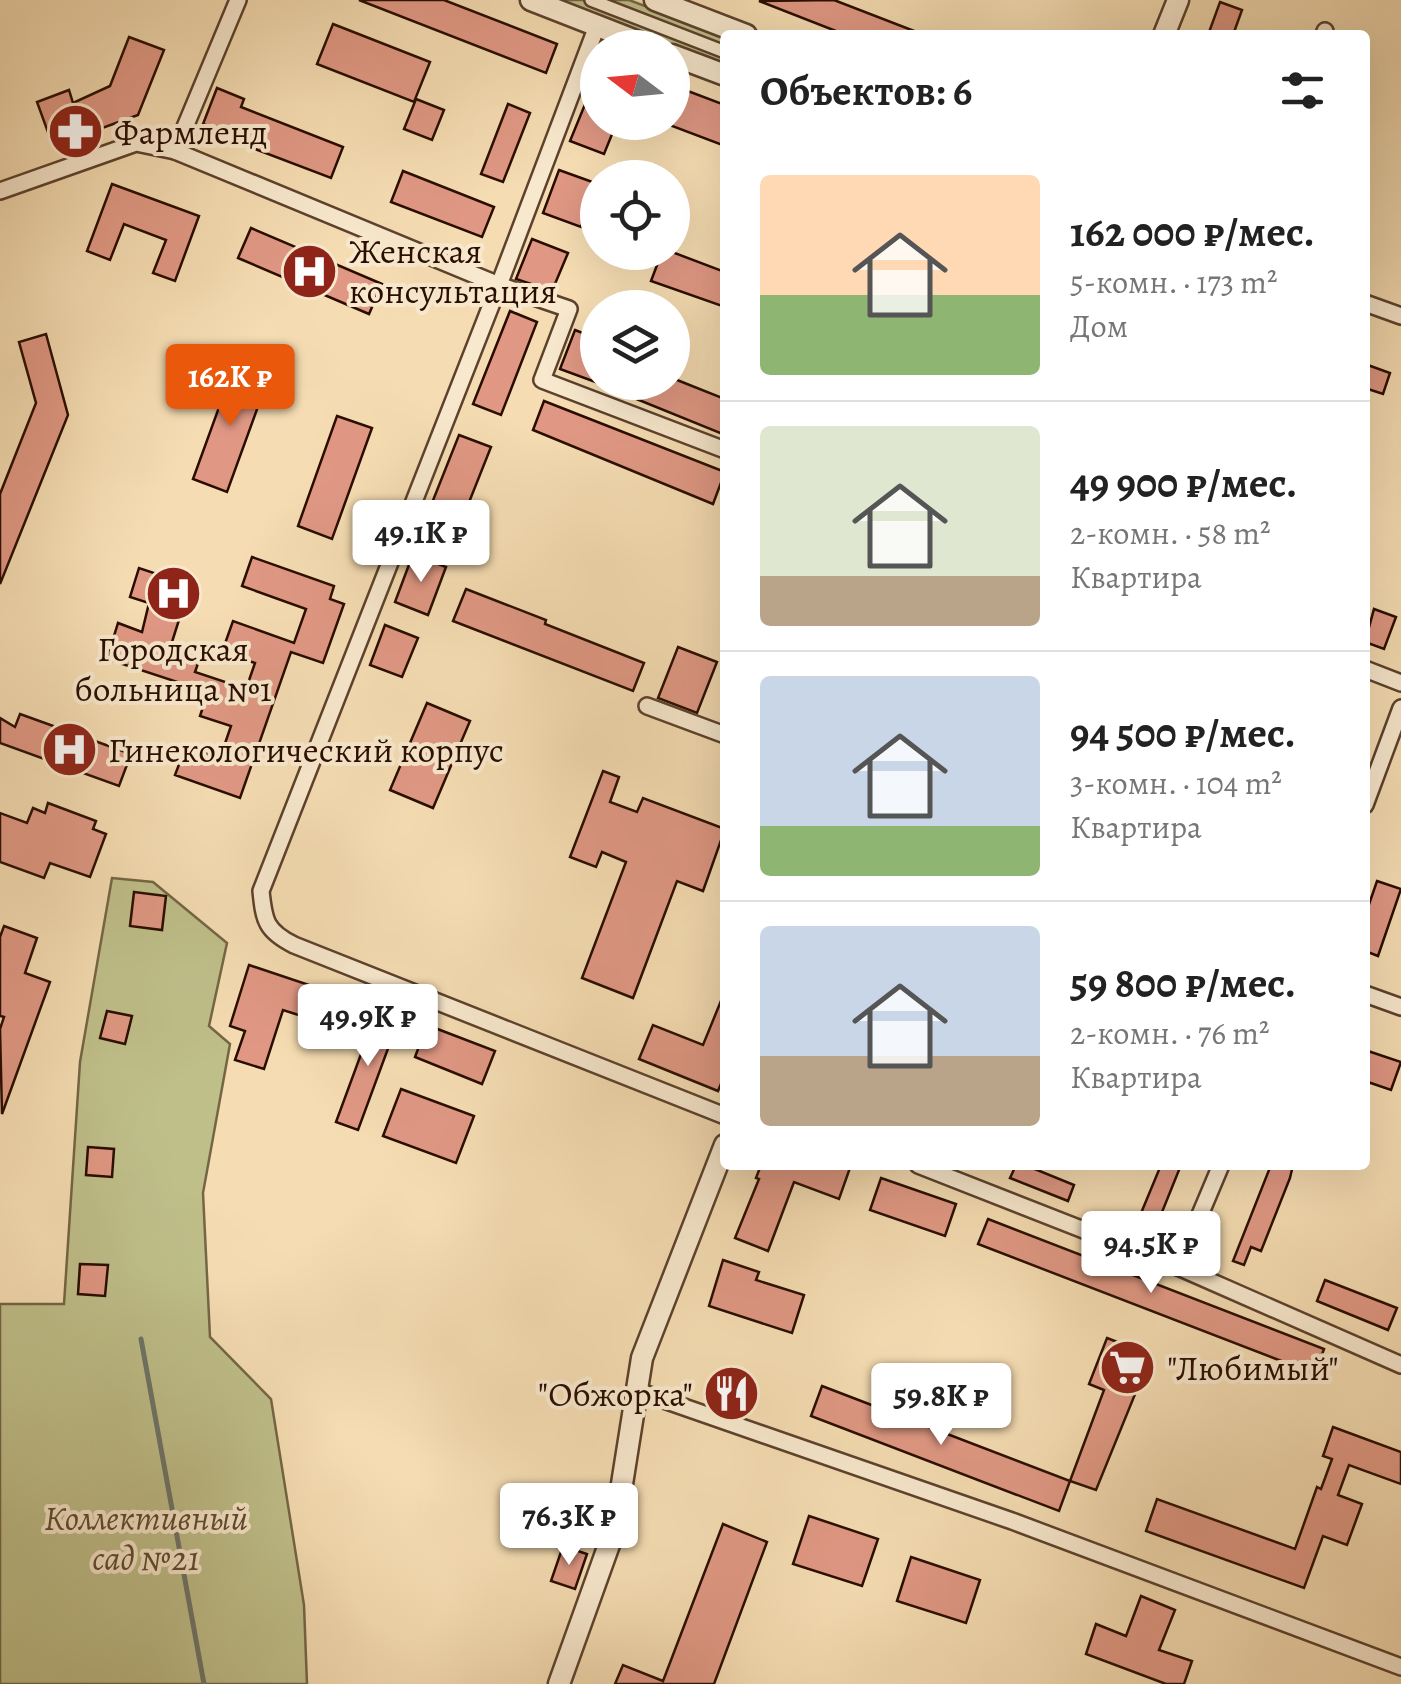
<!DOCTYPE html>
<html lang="ru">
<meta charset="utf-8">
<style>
body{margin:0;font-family:Alegreya,serif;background:#f6f6f6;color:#222;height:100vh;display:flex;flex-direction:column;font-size:38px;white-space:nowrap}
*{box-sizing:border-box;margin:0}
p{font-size:32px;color:#767676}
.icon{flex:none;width:55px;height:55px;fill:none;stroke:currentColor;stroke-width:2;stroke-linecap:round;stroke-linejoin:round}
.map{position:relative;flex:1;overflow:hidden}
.details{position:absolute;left:720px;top:30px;width:650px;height:1140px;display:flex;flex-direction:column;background:#fff;border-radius:10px;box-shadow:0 10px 40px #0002}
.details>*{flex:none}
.needle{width:65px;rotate:286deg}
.tools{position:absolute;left:580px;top:30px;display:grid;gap:20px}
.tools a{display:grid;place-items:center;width:110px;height:110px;border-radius:50%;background:#fff;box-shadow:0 10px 40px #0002;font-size:50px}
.price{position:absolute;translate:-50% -85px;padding:0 22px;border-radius:10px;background:#fff;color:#222;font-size:32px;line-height:65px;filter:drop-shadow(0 2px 5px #0008)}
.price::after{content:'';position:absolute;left:50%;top:60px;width:30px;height:22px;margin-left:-15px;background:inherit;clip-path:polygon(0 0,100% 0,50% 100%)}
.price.selected{background:#ea580c;color:#fff}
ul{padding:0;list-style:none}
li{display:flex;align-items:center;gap:30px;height:250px;padding:0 40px}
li+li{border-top:2px solid #e0e0e0}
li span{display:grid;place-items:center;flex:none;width:280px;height:200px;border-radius:10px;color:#555}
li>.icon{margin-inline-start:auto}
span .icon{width:120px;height:120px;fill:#fffc;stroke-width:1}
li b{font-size:42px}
h2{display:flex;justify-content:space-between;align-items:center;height:120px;padding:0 40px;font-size:42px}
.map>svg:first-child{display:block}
</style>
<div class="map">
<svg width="1401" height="1684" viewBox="0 0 1401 1684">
<rect width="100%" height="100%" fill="#f5dcb2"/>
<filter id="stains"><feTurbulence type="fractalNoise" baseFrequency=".002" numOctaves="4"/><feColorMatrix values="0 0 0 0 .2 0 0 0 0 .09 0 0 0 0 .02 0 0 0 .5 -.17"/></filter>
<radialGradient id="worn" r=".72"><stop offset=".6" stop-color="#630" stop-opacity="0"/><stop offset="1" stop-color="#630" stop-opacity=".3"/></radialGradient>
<g fill="#bfbf8a" stroke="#746645" stroke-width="2.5">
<path d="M556 0H629L725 36V66Z"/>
<path d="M112 878 153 882 227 943 209 1026 230 1044 203 1193 210 1337 271 1399 304 1605 307 1684H0V1304H64L80 1062Z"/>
</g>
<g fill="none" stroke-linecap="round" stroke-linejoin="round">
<path stroke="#6e7569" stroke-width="5" d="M141 1339 204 1684"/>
</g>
<g fill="#e09884" stroke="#290d00" stroke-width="2.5">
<path d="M359 0H444L557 44 546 73Z"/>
<path d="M834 0 922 34 921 35H846L759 1Z"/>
<path d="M1220 2 1242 10 1233 35H1208Z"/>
<path d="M333 24 430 62 414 102 317 64Z"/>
<path d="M129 37 164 50 138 115 53 146 37 102 69 90 73 103 110 86Z"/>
<path d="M597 75 598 122H617L604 154 570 141Z"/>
<path d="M672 85 725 105V146L672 126Z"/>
<path d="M217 88 244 99 241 107 343 147 331 178 239 143 240 139 203 124Z"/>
<path d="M416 99 444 110 432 140 404 129Z"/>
<path d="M508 104 530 113 503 182 481 174Z"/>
<path d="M559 170 598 184 581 227 543 213Z"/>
<path d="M403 171 494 207 482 237 391 202Z"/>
<path d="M112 184 199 216 175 281 153 273 166 240 124 224 110 260 87 251Z"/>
<path d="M251 228 382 284 369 314 238 258Z"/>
<path d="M532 239 568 253 552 291 516 279Z"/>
<path d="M662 252H672L725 272V296L722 306 651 281Z"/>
<path d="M510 311 537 322 501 415 473 404Z"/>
<path d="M575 330 598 339V383L560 369Z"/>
<path d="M46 334 68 415 0 584V494L36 403 19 342Z"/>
<path d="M1365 364 1390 373 1383 394 1365 388Z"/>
<path d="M234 366 268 379 227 492 193 479Z"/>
<path d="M672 378 725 399V435L629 396 634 382H672Z"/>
<path d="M544 401 725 472 713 504 533 430Z"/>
<path d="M337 416 372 428 332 539 298 526Z"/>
<path d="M459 435 491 447 456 535 424 523Z"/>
<path d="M413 554 446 567 428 615 395 602Z"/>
<path d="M252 557 334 586 330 599 344 604 323 663 291 652 240 798 175 775 186 746 220 758 231 726 200 716 208 692 107 659 118 623 142 632 149 603 130 597 139 568 190 585 172 642 202 652 195 672 246 689 255 663 222 652 233 621 294 643 306 609 242 586Z"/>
<path d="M466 589 546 620 545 624 644 663 633 691 453 621Z"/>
<path d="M1374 609 1396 617 1384 649 1365 642Z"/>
<path d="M385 625 418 638 402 677 370 665Z"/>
<path d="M678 647 717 662 697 713 658 698Z"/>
<path d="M427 703 470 721 433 808 390 790Z"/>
<path d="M20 714 131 754 119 786 0 743V718L15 727Z"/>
<path d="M603 771 619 777 610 802 637 812 643 798 725 829 703 891 677 881 633 998 582 978 626 862 602 852 596 867 570 857Z"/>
<path d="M48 803 96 821 93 829 106 834 90 877 50 863 44 878 0 862V813L27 823 33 808 45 813Z"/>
<path d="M1377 881 1401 889 1378 956 1365 951V916Z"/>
<path d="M134 892 166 896 162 930 130 926Z"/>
<path d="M4 926 37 938 25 973 50 982 2 1114 0 1029 4 1017 0 1016V937Z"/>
<path d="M249 965 321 989 311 1019 283 1010 264 1069 235 1060 245 1031 230 1026Z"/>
<path d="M725 991V1074L718 1091 639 1059 653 1025 703 1045Z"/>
<path d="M378 1008 400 1016 358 1130 336 1122Z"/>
<path d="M107 1011 132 1016 125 1044 100 1038Z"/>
<path d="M427 1025 495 1051 482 1084 415 1057Z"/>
<path d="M1365 1050 1401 1062 1391 1090 1365 1081Z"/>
<path d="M401 1089 474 1116 456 1163 383 1136Z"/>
<path d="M88 1147 114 1149 112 1177 86 1175Z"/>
<path d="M761 1165H851L839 1199 794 1182 768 1251 735 1238 759 1179 756 1178Z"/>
<path d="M1016 1165H1025L1074 1185 1068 1201 1010 1178Z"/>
<path d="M1161 1165H1181L1152 1237 1134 1230Z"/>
<path d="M1271 1165H1293L1290 1178 1261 1251 1251 1247 1244 1265 1233 1261Z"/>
<path d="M881 1178 956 1204 945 1236 870 1210Z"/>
<path d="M988 1219 1324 1349 1315 1374 978 1244Z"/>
<path d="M723 1260 759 1272 756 1280 804 1295 792 1333 709 1306Z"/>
<path d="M80 1264 108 1265 105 1296 78 1294Z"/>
<path d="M1325 1280 1397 1308 1388 1330 1317 1301Z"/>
<path d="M1107 1338 1151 1355 1096 1490 1070 1481 1104 1390 1089 1384Z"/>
<path d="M822 1386 1070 1481 1059 1511 811 1416Z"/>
<path d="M1333 1427 1401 1452V1484L1349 1465 1338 1495 1362 1504 1347 1545 1323 1536 1304 1588 1146 1531 1157 1499 1295 1549 1317 1487 1321 1489 1332 1459 1323 1456Z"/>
<path d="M809 1516 878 1539 862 1586 793 1564Z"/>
<path d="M723 1524 767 1542 714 1684H615L623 1665 663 1681Z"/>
<path d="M563 1546 587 1554 575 1589 551 1581Z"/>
<path d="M911 1557 980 1580 966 1623 897 1601Z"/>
<path d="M1141 1596 1175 1610 1159 1650 1192 1661 1184 1684H1166L1086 1654 1096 1624 1126 1636Z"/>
</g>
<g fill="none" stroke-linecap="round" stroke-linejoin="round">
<defs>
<path id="pedestrian" d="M591 0 725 52"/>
<g id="minor">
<path d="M597 26 499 285 261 891C264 921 266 931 294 945L725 1116"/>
<path d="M1324 35 1325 31"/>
<path d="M175 151 238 0"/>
<path d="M0 191 136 143 175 151 499 285 569 309 542 380 725 450"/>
<path d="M1365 303 1401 316"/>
<path d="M1365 669 1401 683"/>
<path d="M647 706 725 735"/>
<path d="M1365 805 1401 708"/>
<path d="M1365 994 1401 1007"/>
<path d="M918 1165 1178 1267 1401 1365"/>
<path d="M1178 1267 1221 1165"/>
<path d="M635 1390 1012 1521 1401 1667"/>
</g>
<g id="tertiary">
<path d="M531 0 654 48"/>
<path d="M655 0 746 35"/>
<path d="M1164 35 1178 0"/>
<path d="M672 55 725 75"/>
<path d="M559 1684 615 1528 642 1358 725 1145"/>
</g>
</defs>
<use href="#pedestrian" stroke="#5c412c" stroke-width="16"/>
<use href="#minor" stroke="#5c412c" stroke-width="20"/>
<use href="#tertiary" stroke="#5c412c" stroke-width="25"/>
<use href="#pedestrian" stroke="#f8e8cd" stroke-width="11"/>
<use href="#minor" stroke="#f8e8cd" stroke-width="15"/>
<use href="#tertiary" stroke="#f8e8cd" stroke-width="20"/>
</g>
<defs>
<symbol id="pharmacy-disc" viewBox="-11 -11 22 22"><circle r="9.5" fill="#8f2418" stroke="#f8e8cd"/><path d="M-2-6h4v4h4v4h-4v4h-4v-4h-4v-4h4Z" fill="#fff"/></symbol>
<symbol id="hospital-disc" viewBox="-11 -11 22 22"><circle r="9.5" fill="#8f2418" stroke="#f8e8cd"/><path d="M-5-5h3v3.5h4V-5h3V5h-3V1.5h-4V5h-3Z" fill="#fff"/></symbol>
<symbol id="supermarket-disc" viewBox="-11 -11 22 22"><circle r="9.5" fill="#8f2418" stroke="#f8e8cd"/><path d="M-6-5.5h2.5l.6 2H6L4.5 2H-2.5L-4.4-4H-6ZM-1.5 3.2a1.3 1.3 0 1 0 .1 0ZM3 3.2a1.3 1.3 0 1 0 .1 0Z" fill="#fff"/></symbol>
<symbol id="restaurant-disc" viewBox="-11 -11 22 22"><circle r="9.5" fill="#8f2418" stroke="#f8e8cd"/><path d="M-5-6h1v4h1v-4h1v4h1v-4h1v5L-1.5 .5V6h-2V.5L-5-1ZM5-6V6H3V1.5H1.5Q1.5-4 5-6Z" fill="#fff"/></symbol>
</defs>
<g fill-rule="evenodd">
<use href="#pharmacy-disc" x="44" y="100" width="63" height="63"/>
<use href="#hospital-disc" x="278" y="240" width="63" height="63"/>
<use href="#hospital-disc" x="142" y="562" width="63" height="63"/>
<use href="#hospital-disc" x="38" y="718" width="63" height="63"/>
<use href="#supermarket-disc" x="1096" y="1336" width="63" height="63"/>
<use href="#restaurant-disc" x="700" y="1362" width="63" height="63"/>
</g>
<g text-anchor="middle" stroke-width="8" stroke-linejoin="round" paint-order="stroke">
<g font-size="35" fill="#290d00" stroke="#f8e8cd" text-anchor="start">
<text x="114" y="144">Фармленд</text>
<text x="349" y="263">Женская<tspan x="349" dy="40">консультация</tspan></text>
<text x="173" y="661" text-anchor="middle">Городская<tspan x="173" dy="40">больница №1</tspan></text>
<text x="108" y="762">Гинекологический корпус</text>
<text x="1167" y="1380">"Любимый"</text>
<text x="693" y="1406" text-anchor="end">"Обжорка"</text>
</g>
<g font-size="35" font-style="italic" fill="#5e4b30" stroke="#f8e8cd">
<text x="146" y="1530">Коллективный<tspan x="146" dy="40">сад №21</tspan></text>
</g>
</g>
<rect width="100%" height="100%" filter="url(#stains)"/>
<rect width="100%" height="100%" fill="url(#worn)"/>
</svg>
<div class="tools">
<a><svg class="needle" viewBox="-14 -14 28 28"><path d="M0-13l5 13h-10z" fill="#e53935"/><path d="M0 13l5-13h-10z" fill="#767676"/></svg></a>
<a><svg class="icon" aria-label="locate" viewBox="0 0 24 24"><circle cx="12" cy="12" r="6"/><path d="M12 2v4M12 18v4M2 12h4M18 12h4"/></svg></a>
<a><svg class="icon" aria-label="layers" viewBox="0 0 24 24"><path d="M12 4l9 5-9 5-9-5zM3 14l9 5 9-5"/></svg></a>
</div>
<b class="price selected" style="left:230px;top:429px">162K ₽</b>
<b class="price" style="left:421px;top:585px">49.1K ₽</b>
<b class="price" style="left:368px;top:1069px">49.9K ₽</b>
<b class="price" style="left:1151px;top:1296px">94.5K ₽</b>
<b class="price" style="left:941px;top:1448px">59.8K ₽</b>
<b class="price" style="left:569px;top:1568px">76.3K ₽</b>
<section class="details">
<h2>Объектов: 6<svg class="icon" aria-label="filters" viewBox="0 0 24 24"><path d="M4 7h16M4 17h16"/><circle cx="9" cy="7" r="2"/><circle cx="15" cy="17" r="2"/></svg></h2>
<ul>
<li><span style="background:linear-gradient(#ffd9b3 60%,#8fb573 0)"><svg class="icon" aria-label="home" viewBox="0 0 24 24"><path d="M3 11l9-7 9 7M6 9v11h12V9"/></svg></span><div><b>162 000 ₽/мес.</b><p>5-комн. · 173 m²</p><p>Дом</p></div></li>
<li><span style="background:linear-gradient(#dfe7d0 75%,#b9a48a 0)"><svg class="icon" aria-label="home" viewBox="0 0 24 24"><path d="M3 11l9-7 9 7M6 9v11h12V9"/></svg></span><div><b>49 900 ₽/мес.</b><p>2-комн. · 58 m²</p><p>Квартира</p></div></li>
<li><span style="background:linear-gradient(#c9d6e8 75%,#8fb573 0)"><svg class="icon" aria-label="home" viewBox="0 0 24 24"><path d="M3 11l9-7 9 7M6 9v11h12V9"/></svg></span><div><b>94 500 ₽/мес.</b><p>3-комн. · 104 m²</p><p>Квартира</p></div></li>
<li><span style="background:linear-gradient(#c9d6e8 65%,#b9a48a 0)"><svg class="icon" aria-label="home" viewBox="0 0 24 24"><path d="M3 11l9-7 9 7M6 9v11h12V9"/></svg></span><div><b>59 800 ₽/мес.</b><p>2-комн. · 76 m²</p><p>Квартира</p></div></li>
</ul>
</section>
</div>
